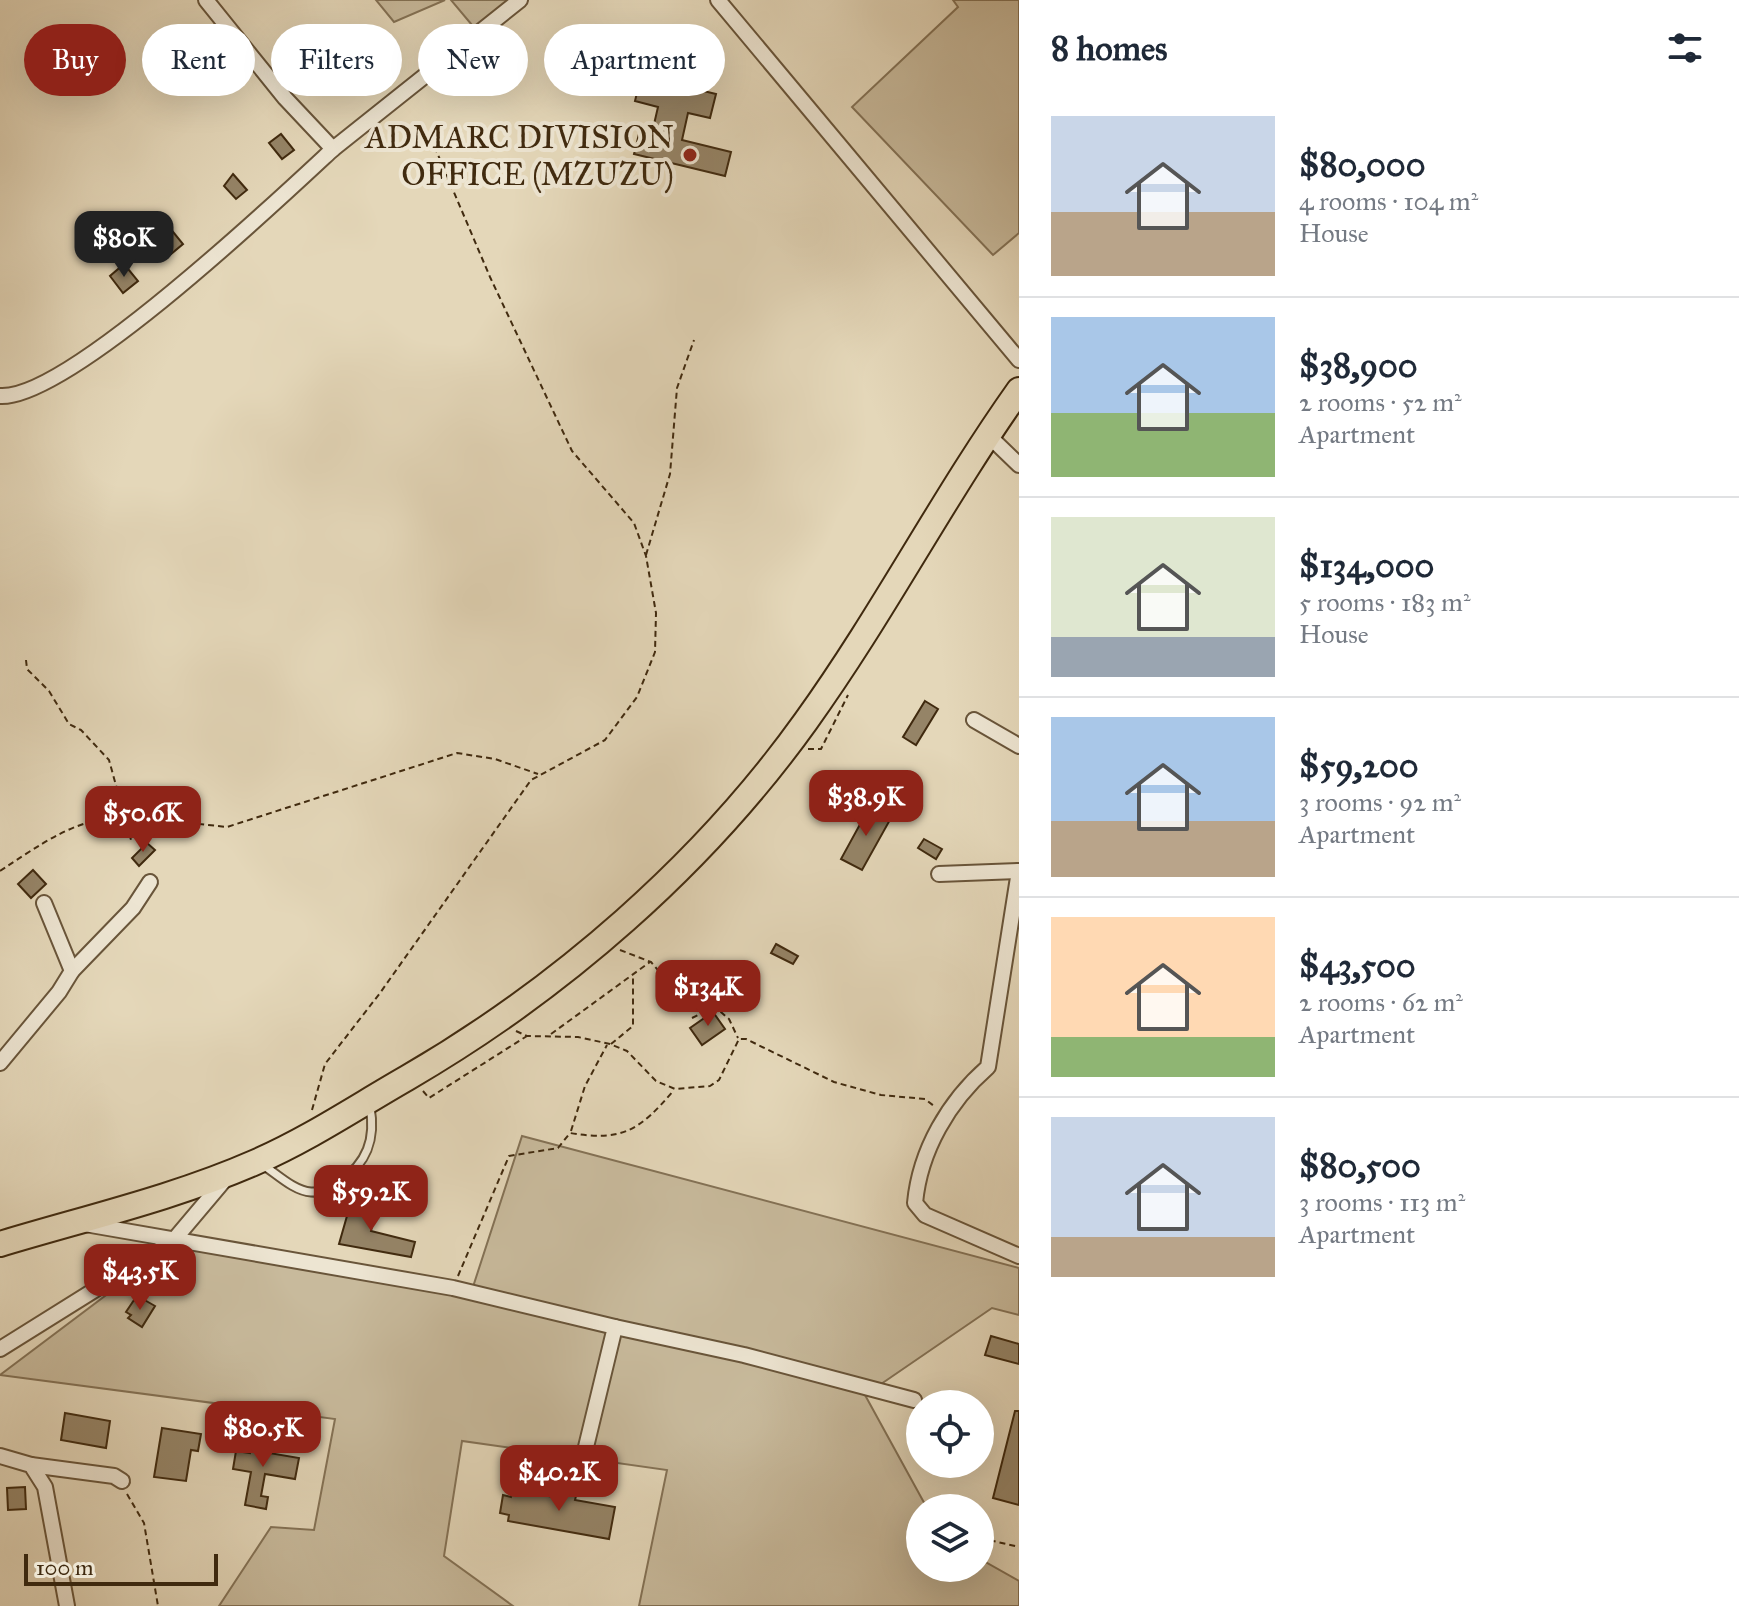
<!DOCTYPE html>
<meta charset="utf-8">
<style>
body{margin:0;font-family:"IM FELL Great Primer",serif;background:#f2f2f3;color:#1f2937;height:100vh;display:flex;flex-direction:column;font-size:30px;white-space:nowrap}
*{box-sizing:border-box;margin:0}
p{font-size:26px;color:#747a83}
.icon{flex:none;width:44px;height:44px;fill:none;stroke:currentColor;stroke-width:2;stroke-linecap:round;stroke-linejoin:round}
.map{position:relative;flex:1;overflow:hidden}
.details{display:flex;flex-direction:column;background:#fff;width:720px}
.details>*{flex:none}
.banner{position:absolute;left:24px;top:24px;width:760px;height:72px;display:flex;gap:16px}
.controls{position:absolute;left:906px;top:1390px;display:grid;gap:16px}
.controls a{display:grid;place-items:center;width:88px;height:88px;border-radius:50%;background:#fff;box-shadow:0 8px 32px #0002;font-size:40px}
.scale{position:absolute;left:24px;bottom:20px;width:194px;box-sizing:border-box;padding-left:8px;border:4px solid #402a0f;border-top:0;font-size:22px;line-height:28px;white-space:nowrap;color:#402a0f;-webkit-text-stroke:6px #ede5d2;paint-order:stroke}
.price{position:absolute;translate:-50% -68px;padding:0 18px;border-radius:16px;background:#8f2418;color:#fff;font-size:26px;line-height:52px;filter:drop-shadow(0 2px 4px #0008)}
.price::after{content:'';position:absolute;left:50%;top:48px;width:24px;height:18px;margin-left:-12px;background:inherit;clip-path:polygon(0 0,100% 0,50% 100%)}
.price.current{background:#222;color:#fff}
ul{padding:0;list-style:none}
li{display:flex;align-items:center;gap:24px;height:200px;padding:0 32px}
li+li{border-top:2px solid #e0e1e3}
li span{display:grid;place-items:center;flex:none;width:224px;height:160px;border-radius:0px;color:#555}
li>.icon{margin-inline-start:auto}
span .icon{width:96px;height:96px;fill:#fffc;stroke-width:1}
li b{font-size:34px}
h2{display:flex;justify-content:space-between;align-items:center;height:96px;padding:0 32px;font-size:34px}
.chip{padding:0 28px;border-radius:36px;background:#fff;box-shadow:0 8px 32px #0002;font-size:28px;line-height:72px}
.chip.current{background:#8f2418;color:#fff}
main{display:flex;flex:1;min-height:0}
.map>svg:first-child{display:block}
</style>
<main>
<div class="map">
<svg width="1019" height="1606" viewBox="0 0 1019 1606">
<rect width="100%" height="100%" fill="#e4d7b9"/>
<filter id="stains"><feTurbulence type="fractalNoise" baseFrequency=".0025" numOctaves="4"/><feColorMatrix values="0 0 0 0 .2 0 0 0 0 .09 0 0 0 0 .02 0 0 0 .5 -.17"/></filter>
<radialGradient id="worn" r=".72"><stop offset=".6" stop-color="#630" stop-opacity="0"/><stop offset="1" stop-color="#630" stop-opacity=".3"/></radialGradient>
<g fill="#c8ba9c" stroke="#847256" stroke-width="2">
<path d="M376 0H445L394 22Z"/>
<path d="M451 0H514L477 31Z"/>
<path d="M953 0H1019V233L993 255 852 107 958 7Z"/>
<path d="M522 1136 1019 1268V1315L992 1308 865 1395 927 1508H920V1568H980V1559L1019 1581V1606H639L667 1470 462 1441 444 1556 513 1606H219L271 1527 314 1530 335 1419 0 1375 174 1244 470 1296Z"/>
</g>
<g fill="#958467" stroke="#402a0f" stroke-width="2">
<path d="M680 72 694 75 691 88 716 94 710 118 688 113 682 140 731 152 725 176 634 154 640 130 652 133 658 107 635 101 641 76 678 85Z"/>
<path d="M281 134 294 150 282 159 269 143Z"/>
<path d="M233 174 247 190 236 199 224 186Z"/>
<path d="M169 227 183 244 171 254 157 237Z"/>
<path d="M124 264 138 281 123 293 110 276Z"/>
<path d="M925 701 938 709 916 745 903 737Z"/>
<path d="M870 806 891 818 862 870 841 859Z"/>
<path d="M924 839 942 849 936 859 918 848Z"/>
<path d="M147 843 155 850 139 866 132 858Z"/>
<path d="M33 870 46 884 31 898 18 884Z"/>
<path d="M776 944 798 956 793 964 771 953Z"/>
<path d="M713 1012 725 1029 702 1045 690 1028Z"/>
<path d="M351 1202 376 1208 371 1231 415 1242 411 1257 339 1244Z"/>
<path d="M141 1298 155 1306 142 1327 128 1318 131 1315 126 1312 134 1300 139 1303Z"/>
<path d="M991 1336 1019 1344V1364L985 1355Z"/>
<path d="M1015 1411H1019V1505L993 1498Z"/>
<path d="M65 1413 110 1421 106 1448 61 1440Z"/>
<path d="M162 1428 201 1434 198 1451 191 1450 186 1481 154 1477Z"/>
<path d="M257 1436 272 1439 269 1453 299 1458 295 1479 265 1474 261 1496 268 1497 266 1509 245 1505 251 1472 233 1469 236 1451 250 1453 252 1442 256 1443Z"/>
<path d="M25 1487 26 1509 8 1510 7 1488Z"/>
<path d="M513 1489 564 1499 566 1490 577 1492 575 1500 615 1507 609 1539 508 1521 509 1515 500 1513 503 1495 511 1497Z"/>
</g>
<g fill="none" stroke-linecap="round" stroke-linejoin="round">
<defs>
<path id="service" d="M263 1165C277 1174 294 1191 311 1192 322 1193 331 1188 340 1182 367 1163 376 1139 370 1107"/>
<g id="minor">
<path d="M206 0 285 98 333 149 520 0"/>
<path d="M718 0 1019 360"/>
<path d="M0 396C67 400 277 201 333 149"/>
<path d="M989 436 1019 465"/>
<path d="M974 720 1019 746"/>
<path d="M1019 871 988 1067C949 1101 920 1150 915 1203L925 1215 1019 1256"/>
<path d="M939 874 1019 871"/>
<path d="M72 971 133 908 150 882"/>
<path d="M0 1063 59 992 72 971 44 903"/>
<path d="M85 1224 453 1288 615 1327 585 1451"/>
<path d="M615 1327 744 1355 914 1400"/>
<path d="M0 1349 173 1241 227 1177"/>
<path d="M0 1456 31 1465 45 1487 67 1606"/>
<path d="M31 1465 114 1476 122 1481"/>
</g>
<path id="trunk" d="M0 1244C86 1218 174 1198 256 1162 309 1139 358 1106 407 1078 560 989 703 865 806 721 883 614 943 497 1019 390"/>
</defs>
<use href="#service" stroke="#69553a" stroke-width="11"/>
<use href="#minor" stroke="#69553a" stroke-width="18"/>
<use href="#trunk" stroke="#402a0f" stroke-width="28"/>
<g stroke="#402a0f" stroke-width="2" stroke-dasharray="6 4" stroke-linecap="butt">
<path d="M646 555 670 474 677 388 694 340"/>
<path d="M26 660 27 669 49 691 69 724 81 730 109 760 131 840"/>
<path d="M808 749H821L848 695"/>
<path d="M0 871C66 827 89 812 170 815L178 828 190 823 227 827 457 753 495 759 538 774"/>
<path d="M620 950 651 962 663 976 700 994 729 1019 738 1038"/>
<path d="M692 1018 716 1006 722 996 742 982"/>
<path d="M516 1031 527 1036 578 1037 610 1044 627 1051 656 1081 675 1089 710 1086 719 1080 739 1039H746L834 1082 881 1095 925 1099 934 1106"/>
<path d="M551 1034 650 962"/>
<path d="M611 1044 633 1026V977"/>
<path d="M423 1091 429 1098 527 1036"/>
<path d="M312 1110 325 1064 380 993 531 780 605 740 637 697 655 652 656 613 646 556 634 523 572 451 490 277 433 143"/>
<path d="M571 1131 585 1086 607 1045"/>
<path d="M458 1276 509 1156 558 1148 570 1133C623 1142 640 1130 674 1090"/>
<path d="M127 1494 144 1523 158 1606"/>
<path d="M908 1528 920 1529"/>
<path d="M980 1538 1019 1547"/>
</g>
<use href="#service" stroke="#ede5d2" stroke-width="7"/>
<use href="#minor" stroke="#ede5d2" stroke-width="14"/>
<use href="#trunk" stroke="#e4d7b9" stroke-width="24"/>
</g>
<circle fill="#8f2418" stroke="#ede5d2" stroke-width="3" cx="690" cy="155" r="8"/>
<g text-anchor="middle" stroke-width="8" stroke-linejoin="round" paint-order="stroke">
<g font-size="32" fill="#402a0f" stroke="#ede5d2" text-anchor="end">
<text x="674" y="148">ADMARC DIVISION<tspan x="674" dy="37">OFFICE (MZUZU)</tspan></text>
</g>
</g>
<rect width="100%" height="100%" filter="url(#stains)"/>
<rect width="100%" height="100%" fill="url(#worn)"/>
</svg>
<div class="controls">
<a><svg class="icon" aria-label="locate" viewBox="0 0 24 24"><circle cx="12" cy="12" r="6"/><path d="M12 2v4M12 18v4M2 12h4M18 12h4"/></svg></a>
<a><svg class="icon" aria-label="layers" viewBox="0 0 24 24"><path d="M12 4l9 5-9 5-9-5zM3 14l9 5 9-5"/></svg></a>
</div>
<div class="scale">100 m</div>
<b class="price current" style="left:124px;top:279px">$80K</b>
<b class="price" style="left:866px;top:838px">$38.9K</b>
<b class="price" style="left:143px;top:854px">$50.6K</b>
<b class="price" style="left:708px;top:1028px">$134K</b>
<b class="price" style="left:371px;top:1233px">$59.2K</b>
<b class="price" style="left:140px;top:1312px">$43.5K</b>
<b class="price" style="left:263px;top:1469px">$80.5K</b>
<b class="price" style="left:559px;top:1513px">$40.2K</b>
<div class="banner">
<a class="chip current">Buy</a>
<a class="chip">Rent</a>
<a class="chip">Filters</a>
<a class="chip">New</a>
<a class="chip">Apartment</a>
</div>
</div>
<section class="details">
<h2>8 homes<svg class="icon" aria-label="filters" viewBox="0 0 24 24"><path d="M4 7h16M4 17h16"/><circle cx="9" cy="7" r="2"/><circle cx="15" cy="17" r="2"/></svg></h2>
<ul>
<li><span style="background:linear-gradient(#c9d6e8 60%,#b9a48a 0)"><svg class="icon" aria-label="home" viewBox="0 0 24 24"><path d="M3 11l9-7 9 7M6 9v11h12V9"/></svg></span><div><b>$80,000</b><p>4 rooms · 104 m²</p><p>House</p></div></li>
<li><span style="background:linear-gradient(#a9c7e8 60%,#8fb573 0)"><svg class="icon" aria-label="home" viewBox="0 0 24 24"><path d="M3 11l9-7 9 7M6 9v11h12V9"/></svg></span><div><b>$38,900</b><p>2 rooms · 52 m²</p><p>Apartment</p></div></li>
<li><span style="background:linear-gradient(#dfe7d0 75%,#9aa5b1 0)"><svg class="icon" aria-label="home" viewBox="0 0 24 24"><path d="M3 11l9-7 9 7M6 9v11h12V9"/></svg></span><div><b>$134,000</b><p>5 rooms · 183 m²</p><p>House</p></div></li>
<li><span style="background:linear-gradient(#a9c7e8 65%,#b9a48a 0)"><svg class="icon" aria-label="home" viewBox="0 0 24 24"><path d="M3 11l9-7 9 7M6 9v11h12V9"/></svg></span><div><b>$59,200</b><p>3 rooms · 92 m²</p><p>Apartment</p></div></li>
<li><span style="background:linear-gradient(#ffd9b3 75%,#8fb573 0)"><svg class="icon" aria-label="home" viewBox="0 0 24 24"><path d="M3 11l9-7 9 7M6 9v11h12V9"/></svg></span><div><b>$43,500</b><p>2 rooms · 62 m²</p><p>Apartment</p></div></li>
<li><span style="background:linear-gradient(#c9d6e8 75%,#b9a48a 0)"><svg class="icon" aria-label="home" viewBox="0 0 24 24"><path d="M3 11l9-7 9 7M6 9v11h12V9"/></svg></span><div><b>$80,500</b><p>3 rooms · 113 m²</p><p>Apartment</p></div></li>
</ul>
</section>
</main>
